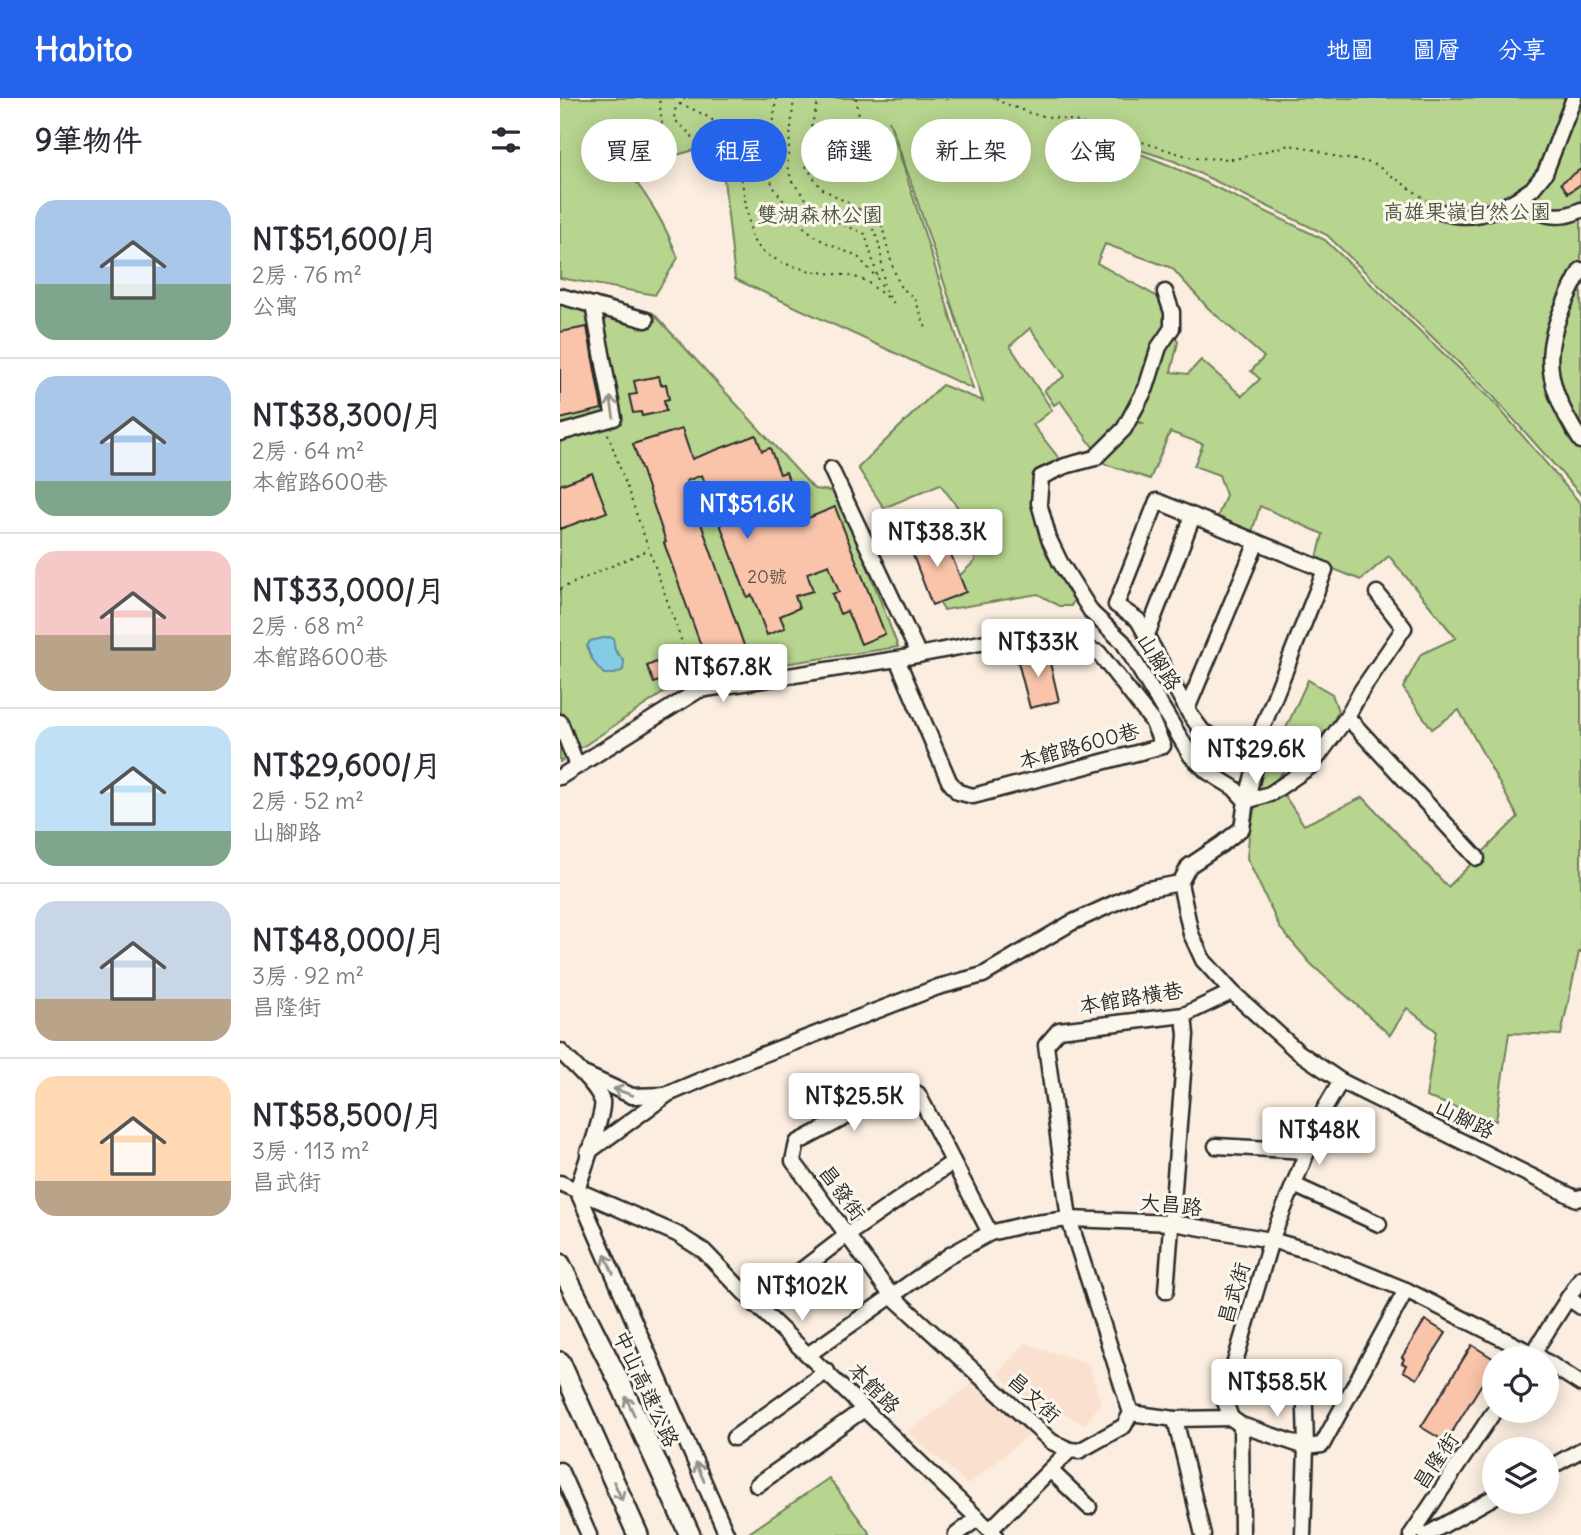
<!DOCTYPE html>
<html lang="zh-TW">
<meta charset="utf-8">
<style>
body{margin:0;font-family:Delius,"LXGW WenKai TC",sans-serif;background:#f7f7f7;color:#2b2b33;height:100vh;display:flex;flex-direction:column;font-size:26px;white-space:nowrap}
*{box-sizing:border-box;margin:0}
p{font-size:23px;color:#7c7c81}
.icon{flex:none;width:38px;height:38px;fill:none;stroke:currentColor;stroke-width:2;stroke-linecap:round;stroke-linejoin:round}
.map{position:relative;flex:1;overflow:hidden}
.panel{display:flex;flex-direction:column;background:#fff;width:560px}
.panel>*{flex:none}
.hud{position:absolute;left:21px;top:21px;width:665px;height:63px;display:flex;gap:14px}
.tools{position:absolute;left:922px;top:1248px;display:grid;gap:14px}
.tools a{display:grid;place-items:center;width:77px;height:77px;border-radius:50%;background:#fff;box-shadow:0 4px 18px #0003;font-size:35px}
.price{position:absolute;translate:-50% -60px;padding:0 16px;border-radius:7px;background:#fff;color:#222;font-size:23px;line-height:46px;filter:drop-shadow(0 2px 4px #0008)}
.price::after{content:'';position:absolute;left:50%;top:42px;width:21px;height:16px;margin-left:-10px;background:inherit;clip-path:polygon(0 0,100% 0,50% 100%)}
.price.active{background:#2563eb;color:#fff}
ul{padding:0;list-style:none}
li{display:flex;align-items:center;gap:21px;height:175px;padding:0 35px}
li+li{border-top:2px solid #e1e1e2}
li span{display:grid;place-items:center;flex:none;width:196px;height:140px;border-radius:21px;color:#555}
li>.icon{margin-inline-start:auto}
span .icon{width:84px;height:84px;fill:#fffc;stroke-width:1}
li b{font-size:30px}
h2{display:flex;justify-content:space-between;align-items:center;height:84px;padding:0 35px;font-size:30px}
.pill{padding:0 24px;border-radius:32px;background:#fff;box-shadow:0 4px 18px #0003;font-size:24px;line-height:63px}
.pill.active{background:#2563eb;color:#fff}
header{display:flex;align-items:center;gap:42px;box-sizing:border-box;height:98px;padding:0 35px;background:#2563eb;color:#fff}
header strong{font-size:33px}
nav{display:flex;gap:38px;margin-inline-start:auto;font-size:24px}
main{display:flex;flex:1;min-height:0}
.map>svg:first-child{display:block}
</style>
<header>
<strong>Habito</strong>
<nav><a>地圖</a><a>圖層</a><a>分享</a></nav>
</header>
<main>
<section class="panel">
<h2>9筆物件<svg class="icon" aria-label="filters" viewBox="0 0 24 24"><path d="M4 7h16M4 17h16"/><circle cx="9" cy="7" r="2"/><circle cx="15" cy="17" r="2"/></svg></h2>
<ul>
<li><span style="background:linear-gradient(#a9c7e8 60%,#7fa58c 0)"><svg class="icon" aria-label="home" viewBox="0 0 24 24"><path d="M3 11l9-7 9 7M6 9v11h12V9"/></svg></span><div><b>NT$51,600/月</b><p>2房 · 76 m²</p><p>公寓</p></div></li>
<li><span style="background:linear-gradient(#a9c7e8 75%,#7fa58c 0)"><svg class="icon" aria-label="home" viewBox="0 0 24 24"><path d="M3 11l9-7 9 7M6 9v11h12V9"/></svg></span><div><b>NT$38,300/月</b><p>2房 · 64 m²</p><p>本館路600巷</p></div></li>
<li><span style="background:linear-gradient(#f6c9c9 60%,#b9a48a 0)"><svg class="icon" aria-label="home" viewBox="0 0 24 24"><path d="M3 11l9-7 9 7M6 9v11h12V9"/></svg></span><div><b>NT$33,000/月</b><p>2房 · 68 m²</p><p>本館路600巷</p></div></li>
<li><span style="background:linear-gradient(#bfe0f5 75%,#7fa58c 0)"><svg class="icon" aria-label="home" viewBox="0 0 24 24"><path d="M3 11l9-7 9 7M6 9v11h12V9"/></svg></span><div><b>NT$29,600/月</b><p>2房 · 52 m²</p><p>山腳路</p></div></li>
<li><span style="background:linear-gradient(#c9d6e8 70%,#b9a48a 0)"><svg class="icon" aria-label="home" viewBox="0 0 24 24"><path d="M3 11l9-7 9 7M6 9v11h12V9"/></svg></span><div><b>NT$48,000/月</b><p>3房 · 92 m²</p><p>昌隆街</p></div></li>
<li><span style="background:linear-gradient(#ffd9b3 75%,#b9a48a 0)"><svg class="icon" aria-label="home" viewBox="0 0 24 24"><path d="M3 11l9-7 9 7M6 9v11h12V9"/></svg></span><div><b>NT$58,500/月</b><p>3房 · 113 m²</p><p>昌武街</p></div></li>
</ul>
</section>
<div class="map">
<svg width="1021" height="1437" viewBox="0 0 1021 1437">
<rect width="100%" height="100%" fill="#fbeddf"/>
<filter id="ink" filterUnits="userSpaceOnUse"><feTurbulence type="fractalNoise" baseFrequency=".0143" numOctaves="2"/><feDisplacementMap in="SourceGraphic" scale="14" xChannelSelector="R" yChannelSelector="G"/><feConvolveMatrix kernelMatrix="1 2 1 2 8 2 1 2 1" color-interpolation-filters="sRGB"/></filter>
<g filter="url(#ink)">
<g fill="#fae1cf">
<path d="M465 1245 529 1266 541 1305 525 1327 496 1311 482 1323 438 1275Z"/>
<path d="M414 1284 470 1336 408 1387 348 1334Z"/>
</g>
<g fill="#b7d58e" stroke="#71805c" stroke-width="2" fill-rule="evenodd">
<path d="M0 0H1021V397L931 296 767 137 614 63 528 35 611 68 765 142 932 302 1021 406V854H1019L1001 937 949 935 936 1023 866 999 876 933 847 910 830 937 751 866 720 830 687 760 689 738 709 639 721 641 748 582 772 596 778 613 771 629 737 657 715 683 744 727 803 699 888 789 958 719 899 612 872 631 843 590 861 556 896 540 829 458 801 482 756 464 763 436 700 408 692 434 657 420 666 397 659 377 634 368 643 346 610 334 590 381 545 366 500 303 494 307 484 292 505 278 470 230 450 248 492 312 473 327 501 363 475 378 472 407 484 441 515 500 511 508H499L478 496 384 512 376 500 415 463V432L380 386 324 410 298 370 382 287 423 303 351 84 329 22 413 291 175 181 160 45 91 64 68 73C90 102 105 126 118 160L95 197 0 180ZM545 146 612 170 648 210 704 259 691 273 700 281 682 298 641 262 628 276 611 274 618 244 613 232 570 320 585 326 568 321 611 224 603 202 537 165Z"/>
<path d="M0 194 20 195 93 215 254 391 279 394 338 549 124 581 0 664Z"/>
<path d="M269 1380 311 1437H186Z"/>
</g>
<path fill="#84cce5" stroke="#608c9b" stroke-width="2" d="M48 539 53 540 55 552 64 563 63 572 55 576H44C37 570 29 558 27 548L30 543Z"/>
<g fill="#f9c4aa" stroke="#2b2b2b" stroke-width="2">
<path d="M1021 71V86L1008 95 1001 85Z"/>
<path d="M27 229 42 311 0 321V234Z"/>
<path d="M99 278 101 287 106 286 109 301 104 302 106 313 82 318 81 314 73 315 69 297 77 296 74 283Z"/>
<path d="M122 331 132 361 196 337 202 353 210 350 220 376 226 374 231 389 229 390 241 423 275 409 325 536 301 546 287 513 280 516 272 496 279 494 269 467 247 475 253 493 235 498 239 510 220 518 225 530 207 537 192 497 187 499 142 377 126 383 187 556 149 570 104 445 106 444 73 346Z"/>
<path d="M32 375 47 414 0 431V387Z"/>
<path d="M382 434 406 494 372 507 349 447Z"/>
<path d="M487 552 499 603 470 610 457 560Z"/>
<path d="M101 562 109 579 94 585 87 568Z"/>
<path d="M865 1222 886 1235 857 1281 843 1273 846 1267 842 1265 844 1261 842 1259Z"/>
<path d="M912 1247 934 1261V1266L886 1344 861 1329Z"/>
</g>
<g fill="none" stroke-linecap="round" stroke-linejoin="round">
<defs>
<g id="minor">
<path d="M957 101 972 91 985 75 1014 0"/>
<path d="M881 114C909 123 933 115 957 101 978 116 997 124 1021 112"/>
<path d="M1021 172C984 242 976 273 1021 343"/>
<path d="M605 194 612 214V230L599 249 586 290 564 331 535 360 505 368 481 379 479 405 489 441 500 464 532 515 563 544 631 658 648 674 674 690 686 703 682 730 662 746 629 768 620 785 631 836 643 862 672 894 737 953 781 983 1017 1101 1021 1099"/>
<path d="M0 198 86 222"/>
<path d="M0 335 54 320 33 207"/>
<path d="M271 371 359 557"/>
<path d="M587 537 633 418"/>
<path d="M627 611 697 444"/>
<path d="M787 619 801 593 844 530 817 495"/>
<path d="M0 624 17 668"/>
<path d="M0 679 139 592 337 561 477 534 539 555 592 623 603 648 413 698 398 694 389 683 337 561"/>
<path d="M686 703 698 659 692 656 643 634 629 615 578 522 556 507 597 403 765 472 692 656"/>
<path d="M686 703 710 696 751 668 787 619 917 760"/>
<path d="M0 953C12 966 36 986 42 1003 45 1014 22 1076 17 1092L167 1437"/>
<path d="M26 977 72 998 106 997"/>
<path d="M781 983 765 1010 711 1142 664 1301 671 1320 681 1327 746 1349 762 1347 846 1192"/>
<path d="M656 1048 747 1053"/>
<path d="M28 1054 108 996 186 963 378 889 423 877 511 825 583 792 620 785"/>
<path d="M0 1085 117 1136 144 1153 196 1207 435 1437"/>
<path d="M734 1087 819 1126"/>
<path d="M430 1135 358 996 342 989 237 1045 233 1063 331 1197 492 1344 510 1352 519 1353 564 1328 571 1315 509 1121 486 947 499 932 624 917 672 894"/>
<path d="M606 1193 626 937 624 917"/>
<path d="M1008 1200 1021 1209"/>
<path d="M196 1207 287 1137 393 1064"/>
<path d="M249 1256 390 1157 430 1135 467 1126 509 1121 613 1125 711 1142 753 1154 846 1192 981 1260"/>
<path d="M970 1260 1021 1180"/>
<path d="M987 1264 1021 1286"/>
<path d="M571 1315 615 1321 671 1320"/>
<path d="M615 1321 643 1437"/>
<path d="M681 1327 682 1437"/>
<path d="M174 1340 267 1273"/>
<path d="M987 1371 1021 1352"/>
<path d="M0 1372 29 1437"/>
<path d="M490 1372 529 1409"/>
<path d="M197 1387 304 1311"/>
<path d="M430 1432 510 1352"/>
<path d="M396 1437 418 1420"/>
<path d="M743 1437 746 1349 744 1276"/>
<path d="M851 1437 935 1312"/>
<path d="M866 1437 934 1399"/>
</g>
<g id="highway">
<path d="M0 1166 62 1289 130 1437"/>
<path d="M0 1264 78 1437"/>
</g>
</defs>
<use href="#minor" stroke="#2b2b2b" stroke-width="19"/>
<use href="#highway" stroke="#2b2b2b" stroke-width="24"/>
<g stroke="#2b2b2b" stroke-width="2" stroke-dasharray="2 5" stroke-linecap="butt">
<path d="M125 0 115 12 114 21 131 37 139 50"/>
<path d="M216 0 209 66 212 87 241 127 259 141 298 159 317 180 334 206"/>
<path d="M234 0 227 68 232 83 252 109 269 120 305 136 317 177"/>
<path d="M259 0 248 41 245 67 261 90 317 121 322 128 332 167 340 188 355 201 366 230"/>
<path d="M296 0C299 25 307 52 334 60"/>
<path d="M436 0 441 4 472 16 515 23 633 60 675 61 729 47 749 50 780 60 803 63 816 67 871 105"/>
<path d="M120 6C142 14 168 28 176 50L192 141 204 155 223 165 250 173 292 178 306 183 330 202"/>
<path d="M91 64 104 42 99 0"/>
<path d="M298 110 296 112C323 135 320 153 324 186"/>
<path d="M48 336 135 581"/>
<path d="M0 491 88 452"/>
</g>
<use href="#minor" stroke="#fbf7ec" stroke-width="14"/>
<use href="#highway" stroke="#fbf7ec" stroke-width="19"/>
</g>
<defs><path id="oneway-shaft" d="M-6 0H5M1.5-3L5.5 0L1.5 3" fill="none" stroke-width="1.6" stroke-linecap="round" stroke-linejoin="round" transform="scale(1.75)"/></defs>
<g stroke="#93918c">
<use href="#oneway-shaft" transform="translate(52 309) rotate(-99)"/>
<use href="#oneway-shaft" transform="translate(63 994) rotate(-161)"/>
<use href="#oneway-shaft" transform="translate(49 1166) rotate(-114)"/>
<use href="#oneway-shaft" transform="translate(70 1308) rotate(-115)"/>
<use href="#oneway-shaft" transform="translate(140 1374) rotate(-114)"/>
<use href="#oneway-shaft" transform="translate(58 1393) rotate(66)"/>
</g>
</g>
<g text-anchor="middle" stroke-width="6" stroke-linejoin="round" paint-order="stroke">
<g font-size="18" fill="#5e514b">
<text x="207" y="485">20號</text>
</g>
<g font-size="21" fill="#4e5644" stroke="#fbf7ec">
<text x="907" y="121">高雄果嶺自然公園</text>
<text x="260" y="124">雙湖森林公園</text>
</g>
<g font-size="21" fill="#2b2b2b" stroke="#fbf7ec">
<text transform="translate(599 564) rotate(58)" y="7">山腳路</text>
<text transform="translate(519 648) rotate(-15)" y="7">本館路600巷</text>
<text transform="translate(571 900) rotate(-9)" y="7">本館路橫巷</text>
<text transform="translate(905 1021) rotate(26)" y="7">山腳路</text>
<text transform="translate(282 1095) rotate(54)" y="7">昌發街</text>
<text transform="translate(611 1107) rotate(6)" y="7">大昌路</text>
<text transform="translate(674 1195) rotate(-73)" y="7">昌武街</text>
<text transform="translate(314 1290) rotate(45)" y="7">本館路</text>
<text transform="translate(86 1291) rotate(65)" y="7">中山高速公路</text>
<text transform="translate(474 1300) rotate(42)" y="7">昌文街</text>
<text transform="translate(876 1363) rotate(-56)" y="7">昌隆街</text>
</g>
</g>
</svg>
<div class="tools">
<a><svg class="icon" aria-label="locate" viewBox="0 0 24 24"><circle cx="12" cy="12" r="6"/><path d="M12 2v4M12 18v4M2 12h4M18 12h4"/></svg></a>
<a><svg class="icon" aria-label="layers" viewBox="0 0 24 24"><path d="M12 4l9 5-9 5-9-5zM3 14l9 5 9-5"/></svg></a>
</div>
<b class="price active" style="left:187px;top:443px">NT$51.6K</b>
<b class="price" style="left:377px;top:471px">NT$38.3K</b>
<b class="price" style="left:478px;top:581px">NT$33K</b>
<b class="price" style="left:163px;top:606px">NT$67.8K</b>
<b class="price" style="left:696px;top:688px">NT$29.6K</b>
<b class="price" style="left:294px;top:1035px">NT$25.5K</b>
<b class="price" style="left:759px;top:1069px">NT$48K</b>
<b class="price" style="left:242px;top:1225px">NT$102K</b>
<b class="price" style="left:717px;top:1321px">NT$58.5K</b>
<div class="hud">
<a class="pill">買屋</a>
<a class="pill active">租屋</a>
<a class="pill">篩選</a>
<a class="pill">新上架</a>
<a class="pill">公寓</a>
</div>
</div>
</main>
